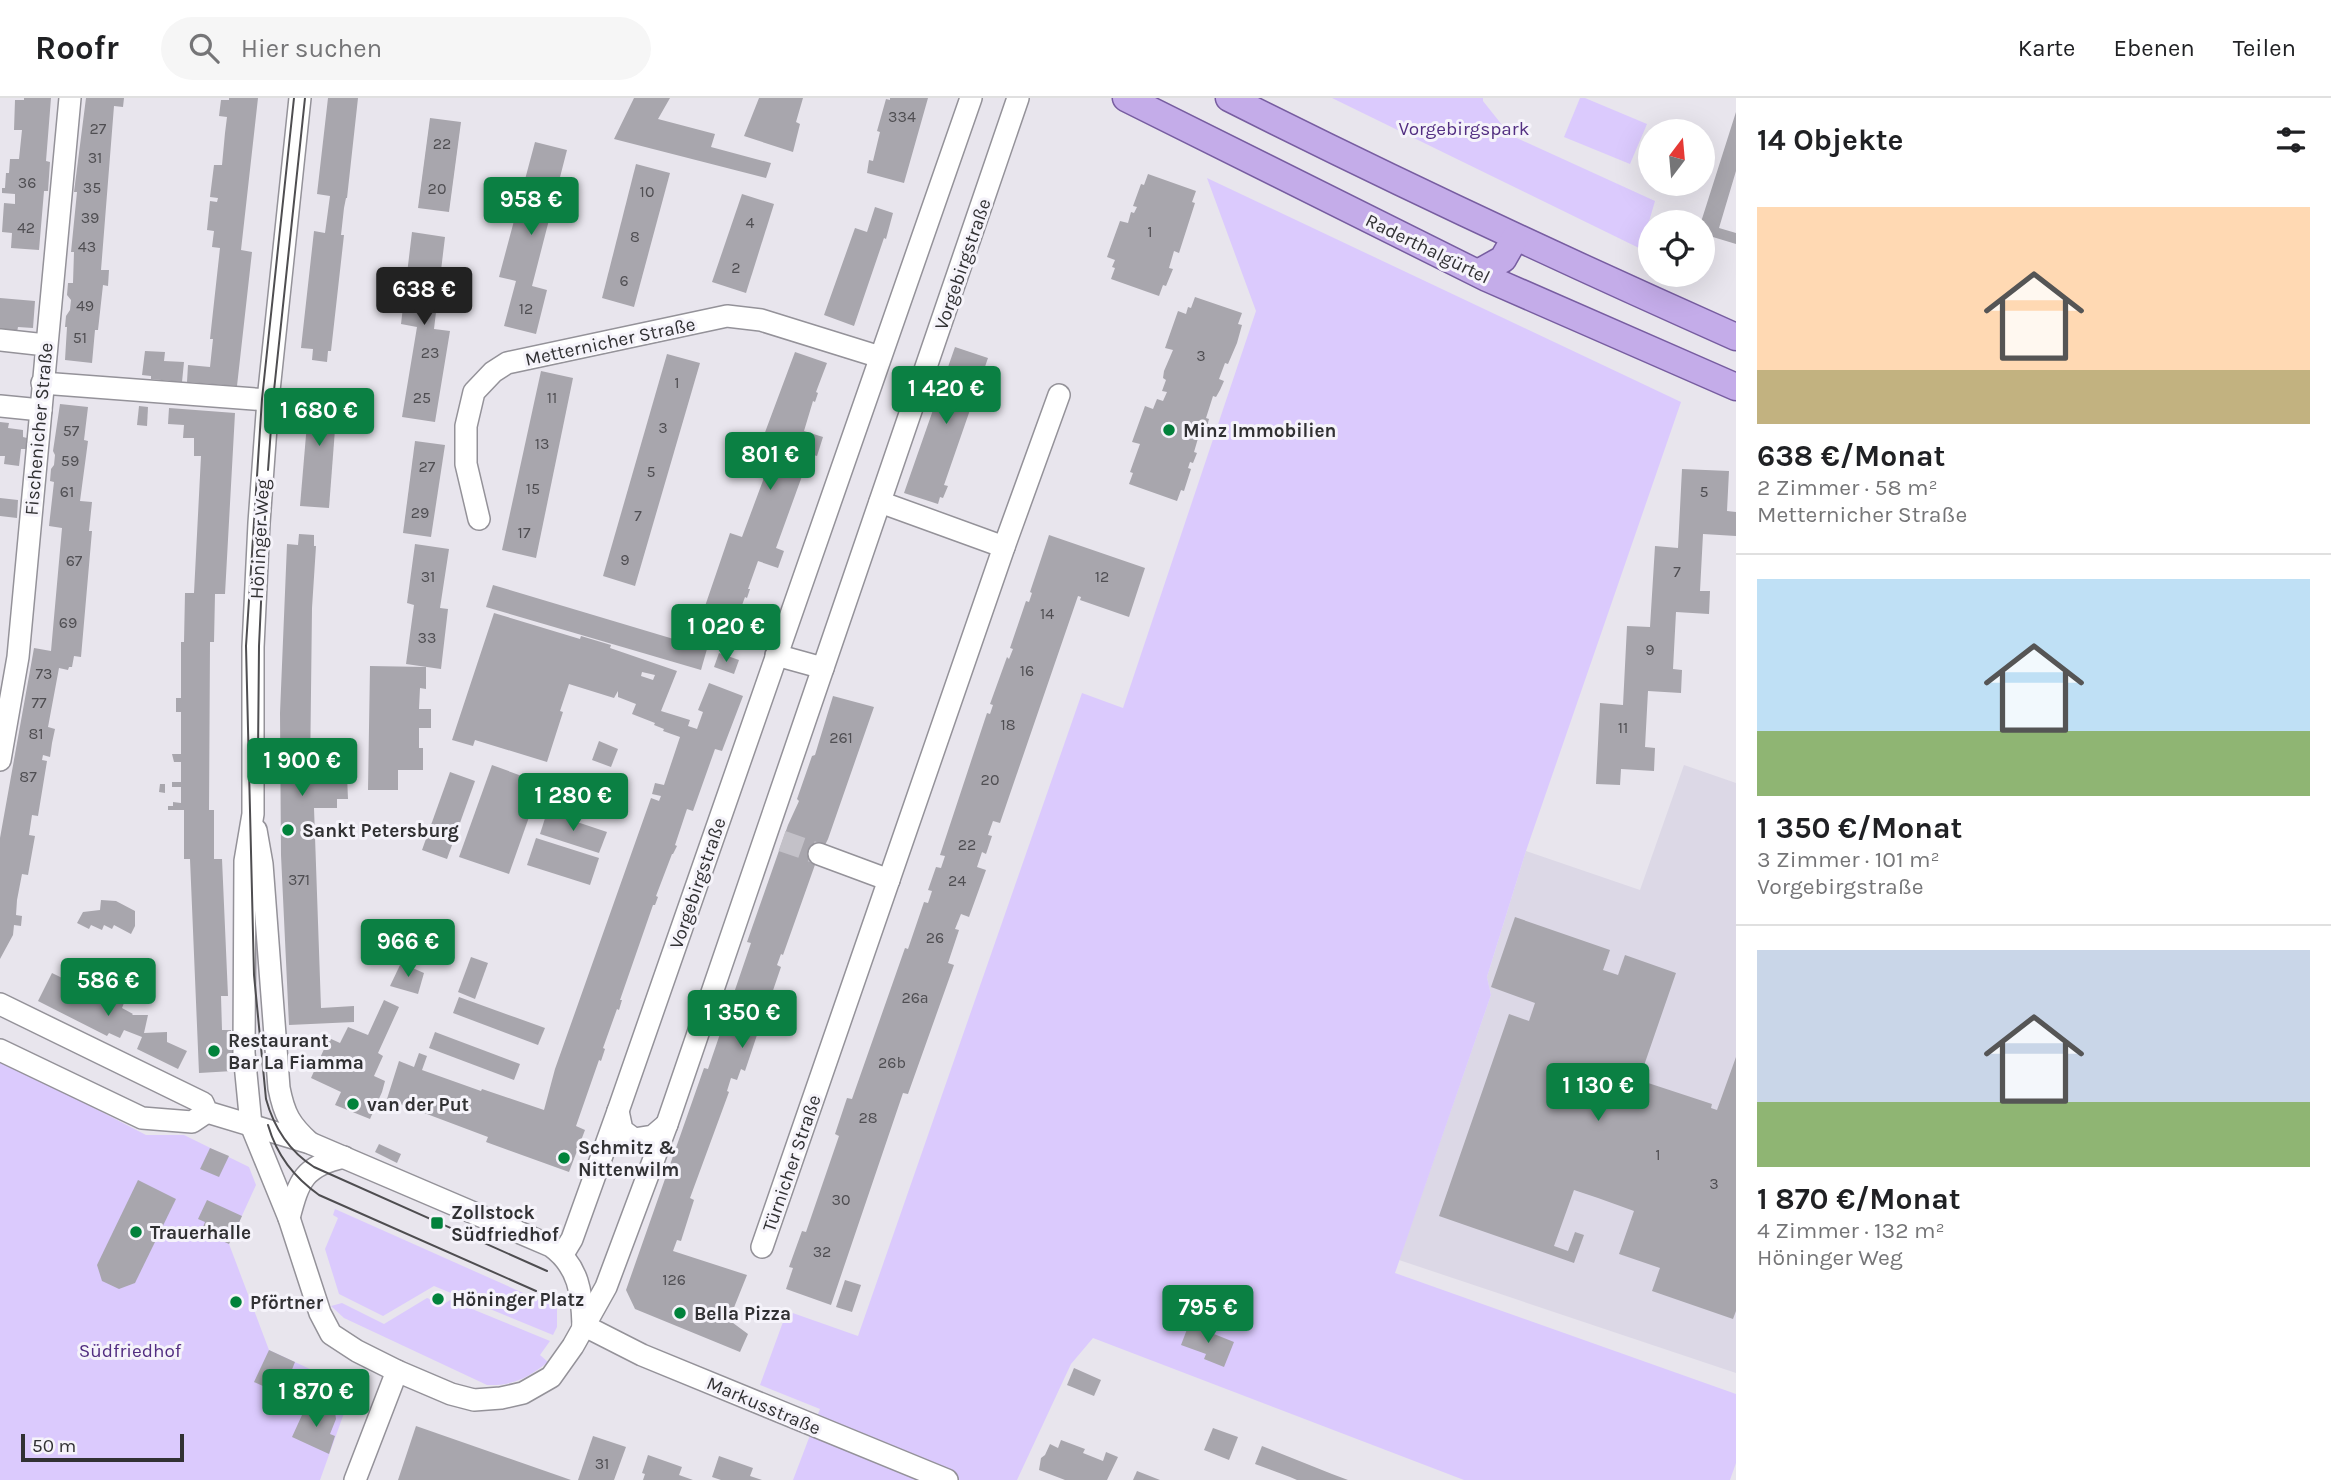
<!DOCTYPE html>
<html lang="de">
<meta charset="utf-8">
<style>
body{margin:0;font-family:Karla,sans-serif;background:#f6f6f6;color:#202124;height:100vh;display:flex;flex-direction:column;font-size:26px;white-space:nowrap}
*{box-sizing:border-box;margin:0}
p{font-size:23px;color:#757577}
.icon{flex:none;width:38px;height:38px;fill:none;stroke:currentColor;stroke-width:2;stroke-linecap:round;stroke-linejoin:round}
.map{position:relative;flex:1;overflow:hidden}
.details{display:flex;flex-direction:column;background:#fff;width:595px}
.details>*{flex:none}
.needle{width:46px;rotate:16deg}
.buttons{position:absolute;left:1638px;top:21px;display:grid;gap:14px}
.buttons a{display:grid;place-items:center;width:77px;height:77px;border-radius:50%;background:#fff;box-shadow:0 7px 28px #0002;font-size:35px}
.scale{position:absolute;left:21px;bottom:18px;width:163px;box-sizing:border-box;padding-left:7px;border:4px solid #313133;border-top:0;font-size:19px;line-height:24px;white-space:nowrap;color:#313133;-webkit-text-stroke:5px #f5f3fa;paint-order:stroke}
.price{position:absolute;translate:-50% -60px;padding:0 16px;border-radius:7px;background:#0b8043;color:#fff;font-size:23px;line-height:46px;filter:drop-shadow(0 2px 4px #0008)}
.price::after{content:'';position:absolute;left:50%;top:42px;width:21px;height:16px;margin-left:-10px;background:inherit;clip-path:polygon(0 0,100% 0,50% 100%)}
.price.selected{background:#222;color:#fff}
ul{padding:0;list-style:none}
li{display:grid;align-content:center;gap:14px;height:371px;padding:0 21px}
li+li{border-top:2px solid #e0e0e0}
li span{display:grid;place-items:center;height:217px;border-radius:0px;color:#555}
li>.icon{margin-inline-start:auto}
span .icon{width:126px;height:126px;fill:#fffc;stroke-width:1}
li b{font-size:30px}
h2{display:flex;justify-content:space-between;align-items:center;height:84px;padding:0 21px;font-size:30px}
header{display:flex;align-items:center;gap:42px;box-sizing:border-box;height:98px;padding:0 35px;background:#fff;border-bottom:2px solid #e0e0e0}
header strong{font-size:33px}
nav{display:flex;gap:38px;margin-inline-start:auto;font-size:24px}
.search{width:490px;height:63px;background:#f6f6f6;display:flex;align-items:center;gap:18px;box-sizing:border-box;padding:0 24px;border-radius:38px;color:#757577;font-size:26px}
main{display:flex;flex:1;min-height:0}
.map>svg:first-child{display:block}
</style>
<header>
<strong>Roofr</strong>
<div class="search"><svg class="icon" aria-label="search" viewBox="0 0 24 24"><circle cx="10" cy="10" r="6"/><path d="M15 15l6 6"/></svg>Hier suchen</div>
<nav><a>Karte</a><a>Ebenen</a><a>Teilen</a></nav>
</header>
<main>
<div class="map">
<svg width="1736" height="1382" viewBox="0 0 1736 1382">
<rect width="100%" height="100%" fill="#e8e5ed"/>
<path fill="#dcd8e6" d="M1684 667 1736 685V1275L1399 1162 1491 897 1487 879 1526 753 1640 792Z"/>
<g fill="#dbcafd">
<path d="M1332 0H1483V3L1510 37 1655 103 1641 151Z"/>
<path d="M1580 0H1585L1647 26 1630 66 1564 39Z"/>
<path d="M1207 80 1681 304 1526 753 1487 879 1491 897 1395 1175 1736 1296V1365L1730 1382H1464L1093 1240 1071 1266 1017 1382H793L820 1311 760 1287 787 1213 858 1238 1082 595 1123 610 1256 213Z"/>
<path d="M0 961 146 1037H184L249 1069 256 1087 229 1146 269 1252 340 1285 348 1304 320 1382H0Z"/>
<path d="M335 1111 557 1210V1229L553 1237 434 1188 383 1218 339 1196 325 1151 338 1120 333 1117Z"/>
<path d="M427 1200 444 1206 450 1202 550 1243 540 1257 548 1264C528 1280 512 1288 487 1287L344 1220 331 1208 342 1205 384 1226Z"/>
</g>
<g fill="#a8a6ad" fill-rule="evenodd">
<path d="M24 0H51L46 63 50 64 48 93H44L39 152 11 150 12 135 2 134 4 105 15 106V96L2 95V90H5L6 75H9L10 61H19L22 32H14L15 2H24Z"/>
<path d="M86 0H124L123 9 114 8 101 172H109L108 188 103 187 98 232H95L92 265 65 262 67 229H65L66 218 70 212 71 202 67 197 68 185H73L74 154H71L77 94H74Z"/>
<path d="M229 0H258L241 152 252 154 237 288 187 284 188 267 210 269 213 241H210L220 150 212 149 214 133 207 132 210 103 217 104 218 100 210 99 214 67H222L225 35 227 19 219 18 221 2H229Z"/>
<path d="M328 0H358L347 100H346L344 110 341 137H344L331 253H328L327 264 312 262 313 251 301 250 314 133 325 135 330 98 317 96Z"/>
<path d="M634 0H670L658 21 715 36 711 49 771 65 766 80 614 41Z"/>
<path d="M759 0H803L796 24 800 26 793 54 744 38Z"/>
<path d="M890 0H928L904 85 867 75 869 62 873 63 880 34 877 33 886 1 890 2Z"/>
<path d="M1736 14V73L1719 130 1736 135V146L1703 136 1701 124Z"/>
<path d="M430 20 461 24 449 114 418 110Z"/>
<path d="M535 44 567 52 532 188 547 192 536 236 504 228 516 183 499 179Z"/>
<path d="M636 66 670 75 634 209 602 200Z"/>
<path d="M1148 76 1196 93 1192 104 1195 105 1179 155 1174 153 1169 170 1173 171 1166 188 1163 187 1159 198 1111 181 1115 170 1112 169 1115 162 1107 159 1120 123 1128 125 1131 114 1134 115 1137 109 1133 108 1141 86 1144 87Z"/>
<path d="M742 96 774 106 746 195 712 184Z"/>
<path d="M875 109 893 115 886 141 884 140 854 228 824 217 855 130 867 134Z"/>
<path d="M412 134 445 139 434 231 450 233 435 324 402 319 417 229 401 226Z"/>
<path d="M1195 199 1242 215 1238 226 1242 227 1237 245 1228 266 1225 265 1219 281 1224 283 1220 292 1216 299 1213 298 1206 320 1209 321 1204 339 1199 337 1194 354 1197 355 1193 365 1190 364 1188 370 1191 371 1184 393 1181 392 1177 403 1129 386 1133 375 1130 374 1140 346 1132 344 1145 308 1153 311 1157 301 1163 303 1167 294 1162 293 1166 282 1163 280 1164 273 1173 252 1165 250 1178 213 1186 216 1188 209 1191 210Z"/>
<path d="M0 200 35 203 33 230 18 229 17 234 0 232Z"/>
<path d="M955 249 988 260 944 387 948 388 943 400 940 399 938 406 904 395Z"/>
<path d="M145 253 165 254 164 263 184 264 182 284 151 281V278L142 277Z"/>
<path d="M795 254 827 265 816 294 818 295 815 304 813 303 804 333 823 339 817 358 810 356 776 450 784 453 778 470 758 463 748 491H750L747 500 745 499 734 529 702 517 730 435 742 439 778 342 764 337Z"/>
<path d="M667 256 700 265 635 488 603 478Z"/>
<path d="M541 273 573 280 536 460 502 452Z"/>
<path d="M310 290 338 292 329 410 300 408Z"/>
<path d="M60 306 88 309 84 342 88 343 80 403 92 404 89 433H92L81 559 74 558 72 569H69L68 572 59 570 48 629 55 631 52 645 50 659 43 657 42 662 47 663 38 718 32 717 29 737 35 738 28 777 22 776 17 802 16 817 22 818 21 828 14 827 13 837 0 861V740L34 550 51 553 62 430 49 428 54 384 50 383 51 371 54 367 55 357 53 353Z"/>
<path d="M139 308 148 309 147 328 137 327Z"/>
<path d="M169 310 235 315 225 496H215L214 544H210L209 712H214V761H222L228 898H221L222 932H231L233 973 199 975 190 761H184V712H168V708H173V704L181 705V689H172V684H181V664H174L172 656H181V614H176V600H181V544H184L185 495H194L201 358H194V340H183L184 327 168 326Z"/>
<path d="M0 324 9 325 8 330 23 332V339L27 340 26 351H21L19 368 4 366 5 358H0Z"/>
<path d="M415 343 445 347 431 439 403 435Z"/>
<path d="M1682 371 1729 373 1727 413 1736 414V438L1703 436 1700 493H1710L1709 516 1676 514 1673 571 1682 572 1681 595 1648 593 1645 649 1655 650 1654 673 1621 671 1620 687 1596 686 1600 605 1623 607 1627 528 1650 529 1655 448 1678 450Z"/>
<path d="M0 400 18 402 17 420 0 418Z"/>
<path d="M299 436 314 437V448H316L312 510 310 678H347L348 701H337V710H314L321 910 354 908V924L289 927 281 757 280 615 287 446 298 447Z"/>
<path d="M1049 437 1145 470 1129 519 1080 502 1081 499 1078 498 1000 725 993 723 988 737 992 738 986 756 982 754 977 769 986 772 969 819 961 816 955 831 959 832 948 865 954 867 908 996 903 995 831 1207 786 1191 793 1170 789 1169 802 1133 806 1134 839 1038 835 1036 847 1000 852 1001 905 850 908 851 924 804 928 805 932 793 928 792 936 769 941 770 945 758 940 757 987 615 990 616 993 607 990 606 1007 559 1009 561 1013 551 1010 550 1026 503 1029 504 1032 495 1030 494Z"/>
<path d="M415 446 449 451 440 510 448 511 441 571 406 566 414 507 407 505Z"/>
<path d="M493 487 707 551 701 572 486 509Z"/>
<path d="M494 515 580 541 581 538 611 547 610 550 677 573 661 613 690 622 688 628 697 631 703 614 698 612 709 585 743 598 722 653 715 651 693 713 687 711 675 747 677 748 673 756H672L656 798 658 799 655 807H653L620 902H622L619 912 617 911 603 950 605 951 601 963 599 962 576 1028 585 1032 569 1074 486 1044 488 1039 387 1001 399 963 414 969 419 955 427 958 422 972 481 993 482 991 544 1012 555 971 651 700 659 703 661 698 652 696 655 685 664 687 680 639 663 633 664 631 654 627 655 625 632 616 636 606 618 599V593L614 600 569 586 560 613 563 614 547 664 475 642 473 648 452 642ZM642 574 655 577 653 582 641 578Z"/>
<path d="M719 555 739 562 734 576 714 569Z"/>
<path d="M370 568 426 569V591L420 590 419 611H431V630H419V650H423V672H398V692H368Z"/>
<path d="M833 598 874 609 828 741 824 749 822 747 783 857 781 856 777 867 781 869 767 910 763 909 759 920 755 930 759 931 745 973 741 971 737 982 731 980 727 993 729 994 690 1100 694 1102 681 1143 677 1142 673 1153 747 1177 729 1222 748 1236 740 1254 635 1211 626 1192 704 970 708 971 751 845 747 844 788 727 799 703 797 701 812 658 815 657 818 647Z"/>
<path d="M599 643 618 651 611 669 592 662Z"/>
<path d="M492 667 541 685 509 776 459 759Z"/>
<path d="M450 674 475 683 447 761 422 752Z"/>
<path d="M160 686H165V695L159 694Z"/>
<path d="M547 714 607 734 599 755 540 736Z"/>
<path d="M536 740 599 760 590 787 527 767Z"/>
<path d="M101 802 116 803 135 813V828L131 836 114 827 112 831 104 827 102 832 91 827 89 831 77 825 83 814 100 812Z"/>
<path d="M1515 819 1610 852 1603 872 1618 877 1625 857 1676 875 1639 982 1712 1006 1711 1010 1717 1012 1736 959V1213L1733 1221 1652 1193 1660 1170 1619 1156 1634 1113 1598 1100 1574 1092 1554 1148 1568 1153 1575 1134 1584 1137 1574 1165 1439 1118 1509 916 1529 923 1535 905 1491 889Z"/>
<path d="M471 859 488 865 475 901 458 894Z"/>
<path d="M401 865 424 875 418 896 390 888Z"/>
<path d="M52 875 95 896 93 899 97 902 99 899 109 904 112 899 124 905 122 910 133 916 132 917H148L144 935 167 934V944L187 953 178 971 137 951 142 939 124 932 120 940 109 935 107 938 38 903Z"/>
<path d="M459 899 545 930 538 947 453 915Z"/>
<path d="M384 902 399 909 378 955 383 958 374 978 385 983 382 994 370 1021 335 1007 341 994 311 980 329 940 340 945 348 929 368 937Z"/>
<path d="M435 934 520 966 514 982 429 950Z"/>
<path d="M379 1046 401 1056 397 1065 375 1054Z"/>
<path d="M210 1050 229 1058 219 1079 200 1071Z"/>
<path d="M138 1082 176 1101 135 1185 119 1191 102 1183 97 1167Z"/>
<path d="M207 1102 242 1118 229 1146 207 1136 209 1132 203 1129 205 1124 198 1121Z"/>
<path d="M845 1182 861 1187 852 1214 836 1209Z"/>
<path d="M240 1197 244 1207 232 1211 228 1202Z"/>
<path d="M1189 1226 1234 1244 1224 1269 1204 1261 1206 1256 1181 1247Z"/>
<path d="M269 1252 295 1264 289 1279 300 1285 292 1301 254 1284Z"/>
<path d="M1074 1270 1101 1282 1094 1298 1067 1287Z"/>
<path d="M307 1306 323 1314 330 1311 335 1314 336 1321 330 1336 335 1338 329 1356 292 1339Z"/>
<path d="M416 1328 571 1382H398Z"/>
<path d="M1213 1330 1238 1339 1229 1362 1204 1352Z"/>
<path d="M593 1338 626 1349 614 1382H578Z"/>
<path d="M1061 1342 1085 1351 1083 1355 1103 1363 1106 1354 1118 1359 1107 1382H1065L1039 1372 1041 1360 1045 1357 1050 1346 1058 1350Z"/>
<path d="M1262 1348 1332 1376 1348 1382H1297L1290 1379 1255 1366Z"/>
<path d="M648 1357 682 1369 679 1377 693 1382H643L645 1376 642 1375Z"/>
<path d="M719 1358 753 1370 750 1378 762 1382H721L712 1379Z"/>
<path d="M1137 1373 1160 1382H1133Z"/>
</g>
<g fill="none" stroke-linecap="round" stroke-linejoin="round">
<path stroke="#c3c1c8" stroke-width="21" stroke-dasharray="21 10" stroke-linecap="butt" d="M782 743 819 756"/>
<defs>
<g id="minor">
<path d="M300 0 268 302 259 425 253 549V716L245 763 244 955 251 1027 289 1120 320 1215 331 1236 357 1253 397 1273 451 1296 474 1302 501 1300 523 1295 551 1279 573 1248 606 1189 667 1026 1018 0"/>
<path d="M0 242 46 247"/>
<path d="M42 285 268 302"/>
<path d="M0 308 41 312"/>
<path d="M880 404 1004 449"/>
<path d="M479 421 466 366V328L474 294 493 274 507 265 727 218 761 222 880 259"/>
<path d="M776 557 823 570"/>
<path d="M0 662 18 559 70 0"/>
<path d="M256 732 262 766 279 990C284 1016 290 1027 310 1045"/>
<path d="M819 756 889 782"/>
<path d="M0 906 203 1005 207 1014 310 1045 551 1148C579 1168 582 1196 583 1227"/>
<path d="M0 952 142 1020 192 1024 207 1014"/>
<path d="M618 1013 622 1032 634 1041 653 1038 667 1026"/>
<path d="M289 1120C299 1082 304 1068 344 1059"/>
<path d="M762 1149 1004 449 1059 297"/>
<path d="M563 1156 572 1141 618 1013 971 0"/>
<path d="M583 1227 642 1257 947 1382"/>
<path d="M355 1382 397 1273"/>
</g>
<g id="major">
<path d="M1126 0 1487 180 1736 289"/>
<path d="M1229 0C1396 84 1565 163 1736 239"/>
<path d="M1478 175 1503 161 1515 140"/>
</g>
</defs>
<use href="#minor" stroke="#949299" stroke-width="24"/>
<use href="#major" stroke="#775da0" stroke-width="29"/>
<use href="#minor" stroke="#fff" stroke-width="21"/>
<use href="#major" stroke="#c4ace9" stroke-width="26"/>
<g stroke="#4e4d50" stroke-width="2">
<path d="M294 0 262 301 246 548 254 877 266 1001C274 1030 289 1053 314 1069L547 1173"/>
<path d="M268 372 273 302 305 0"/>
<path d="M258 655 259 548 265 418"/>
<path d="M268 1027C277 1058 294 1079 319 1097L536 1193"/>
</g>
</g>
<g fill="#01823b" stroke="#f5f3fa" stroke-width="2.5">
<circle cx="1169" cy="332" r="7"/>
<circle cx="288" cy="732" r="7"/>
<circle cx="214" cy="953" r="7"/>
<circle cx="353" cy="1006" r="7"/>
<circle cx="564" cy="1060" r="7"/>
<rect x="430" y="1118" width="14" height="14" rx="3.5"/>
<circle cx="136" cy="1134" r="7"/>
<circle cx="438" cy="1201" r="7"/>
<circle cx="236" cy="1204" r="7"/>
<circle cx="680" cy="1215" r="7"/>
</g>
<g text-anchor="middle" stroke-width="6" stroke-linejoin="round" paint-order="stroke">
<g font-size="16" fill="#4f4e52">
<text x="902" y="24">334</text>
<text x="98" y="36">27</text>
<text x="442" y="51">22</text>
<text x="95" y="65">31</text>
<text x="27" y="90">36</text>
<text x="92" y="95">35</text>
<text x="437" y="96">20</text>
<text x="647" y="99">10</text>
<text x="90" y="125">39</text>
<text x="750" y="130">4</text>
<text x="26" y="135">42</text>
<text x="1150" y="139">1</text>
<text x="635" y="144">8</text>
<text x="87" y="154">43</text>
<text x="736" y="175">2</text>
<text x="624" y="188">6</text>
<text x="85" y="213">49</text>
<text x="526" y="216">12</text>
<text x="80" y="245">51</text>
<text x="430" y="260">23</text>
<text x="1201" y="263">3</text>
<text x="677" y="290">1</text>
<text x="422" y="305">25</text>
<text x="552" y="305">11</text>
<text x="663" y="335">3</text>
<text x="71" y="338">57</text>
<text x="542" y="351">13</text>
<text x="70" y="368">59</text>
<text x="427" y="374">27</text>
<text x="651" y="379">5</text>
<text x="533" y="396">15</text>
<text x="67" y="399">61</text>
<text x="1704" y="399">5</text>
<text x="420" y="420">29</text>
<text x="638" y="423">7</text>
<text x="524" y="440">17</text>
<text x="625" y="467">9</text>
<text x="74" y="468">67</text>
<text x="1677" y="479">7</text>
<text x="428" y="484">31</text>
<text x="1102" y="484">12</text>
<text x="1047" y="521">14</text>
<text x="68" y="530">69</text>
<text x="427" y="545">33</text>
<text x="1650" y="557">9</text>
<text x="1027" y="578">16</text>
<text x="44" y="581">73</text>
<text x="39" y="610">77</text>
<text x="1008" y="632">18</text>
<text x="1623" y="635">11</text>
<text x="36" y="641">81</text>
<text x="841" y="645">261</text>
<text x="28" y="684">87</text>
<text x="990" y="687">20</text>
<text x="967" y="752">22</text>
<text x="299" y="787">371</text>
<text x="957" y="788">24</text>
<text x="935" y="845">26</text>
<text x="915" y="905">26a</text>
<text x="892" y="970">26b</text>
<text x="868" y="1025">28</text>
<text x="1658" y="1062">1</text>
<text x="1714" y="1091">3</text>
<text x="841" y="1107">30</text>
<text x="822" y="1159">32</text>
<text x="674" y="1187">126</text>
<text x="602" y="1371">31</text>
</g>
<g font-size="19" fill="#522e81" stroke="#f5f3fa">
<text x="1464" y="37">Vorgebirgspark</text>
<text x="130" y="1259">Südfriedhof</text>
</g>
<g font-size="19" fill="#313133" stroke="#f5f3fa">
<text transform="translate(1428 150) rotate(26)" y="7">Raderthalgürtel</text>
<text transform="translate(962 166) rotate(-71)" y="7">Vorgebirgstraße</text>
<text transform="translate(610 243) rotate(-12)" y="7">Metternicher Straße</text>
<text transform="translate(38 331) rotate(-85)" y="7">Fischenicher Straße</text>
<text transform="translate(259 441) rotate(-87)" y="7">Höninger Weg</text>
<text transform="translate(697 785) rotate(-71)" y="7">Vorgebirgstraße</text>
<text transform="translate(791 1065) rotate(-71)" y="7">Türnicher Straße</text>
<text transform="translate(764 1307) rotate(23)" y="7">Markusstraße</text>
</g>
<g font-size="19" font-weight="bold" fill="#313133" stroke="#f5f3fa" text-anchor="start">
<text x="1183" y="339">Minz Immobilien</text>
<text x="302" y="739">Sankt Petersburg</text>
<text x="228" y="949">Restaurant<tspan x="228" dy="22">Bar La Fiamma</tspan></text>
<text x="367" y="1013">van der Put</text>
<text x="578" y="1056">Schmitz &amp;<tspan x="578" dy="22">Nittenwilm</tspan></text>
<text x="451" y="1121">Zollstock<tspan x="451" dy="22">Südfriedhof</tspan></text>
<text x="150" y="1141">Trauerhalle</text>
<text x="452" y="1208">Höninger Platz</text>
<text x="250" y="1211">Pförtner</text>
<text x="694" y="1222">Bella Pizza</text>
</g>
</g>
</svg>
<div class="buttons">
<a><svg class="needle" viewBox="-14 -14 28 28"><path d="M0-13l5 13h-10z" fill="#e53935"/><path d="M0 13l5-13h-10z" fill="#757577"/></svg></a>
<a><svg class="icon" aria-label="locate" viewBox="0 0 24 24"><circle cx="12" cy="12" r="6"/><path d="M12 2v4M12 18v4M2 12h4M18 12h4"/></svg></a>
</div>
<div class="scale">50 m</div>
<b class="price" style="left:531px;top:139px">958 €</b>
<b class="price selected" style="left:424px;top:229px">638 €</b>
<b class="price" style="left:946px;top:328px">1 420 €</b>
<b class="price" style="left:319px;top:350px">1 680 €</b>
<b class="price" style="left:770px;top:394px">801 €</b>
<b class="price" style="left:726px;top:566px">1 020 €</b>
<b class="price" style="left:302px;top:700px">1 900 €</b>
<b class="price" style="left:573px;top:735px">1 280 €</b>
<b class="price" style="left:408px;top:881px">966 €</b>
<b class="price" style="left:108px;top:920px">586 €</b>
<b class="price" style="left:742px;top:952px">1 350 €</b>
<b class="price" style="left:1598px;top:1025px">1 130 €</b>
<b class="price" style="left:1208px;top:1247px">795 €</b>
<b class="price" style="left:316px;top:1331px">1 870 €</b>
</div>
<section class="details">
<h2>14 Objekte<svg class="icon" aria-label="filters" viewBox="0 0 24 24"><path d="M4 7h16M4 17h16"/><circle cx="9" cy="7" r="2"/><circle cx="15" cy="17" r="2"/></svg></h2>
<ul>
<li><span style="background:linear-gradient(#ffd9b3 75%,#c2b280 0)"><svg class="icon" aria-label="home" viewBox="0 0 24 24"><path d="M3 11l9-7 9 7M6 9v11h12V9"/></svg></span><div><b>638 €/Monat</b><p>2 Zimmer · 58 m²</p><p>Metternicher Straße</p></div></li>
<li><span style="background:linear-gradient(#bfe0f5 70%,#8fb573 0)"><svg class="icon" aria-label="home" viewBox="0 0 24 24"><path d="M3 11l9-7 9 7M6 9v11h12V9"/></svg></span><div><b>1 350 €/Monat</b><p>3 Zimmer · 101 m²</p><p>Vorgebirgstraße</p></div></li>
<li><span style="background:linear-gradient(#c9d6e8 70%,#8fb573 0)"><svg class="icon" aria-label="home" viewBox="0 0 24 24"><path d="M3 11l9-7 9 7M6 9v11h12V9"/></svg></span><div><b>1 870 €/Monat</b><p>4 Zimmer · 132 m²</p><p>Höninger Weg</p></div></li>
</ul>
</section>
</main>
